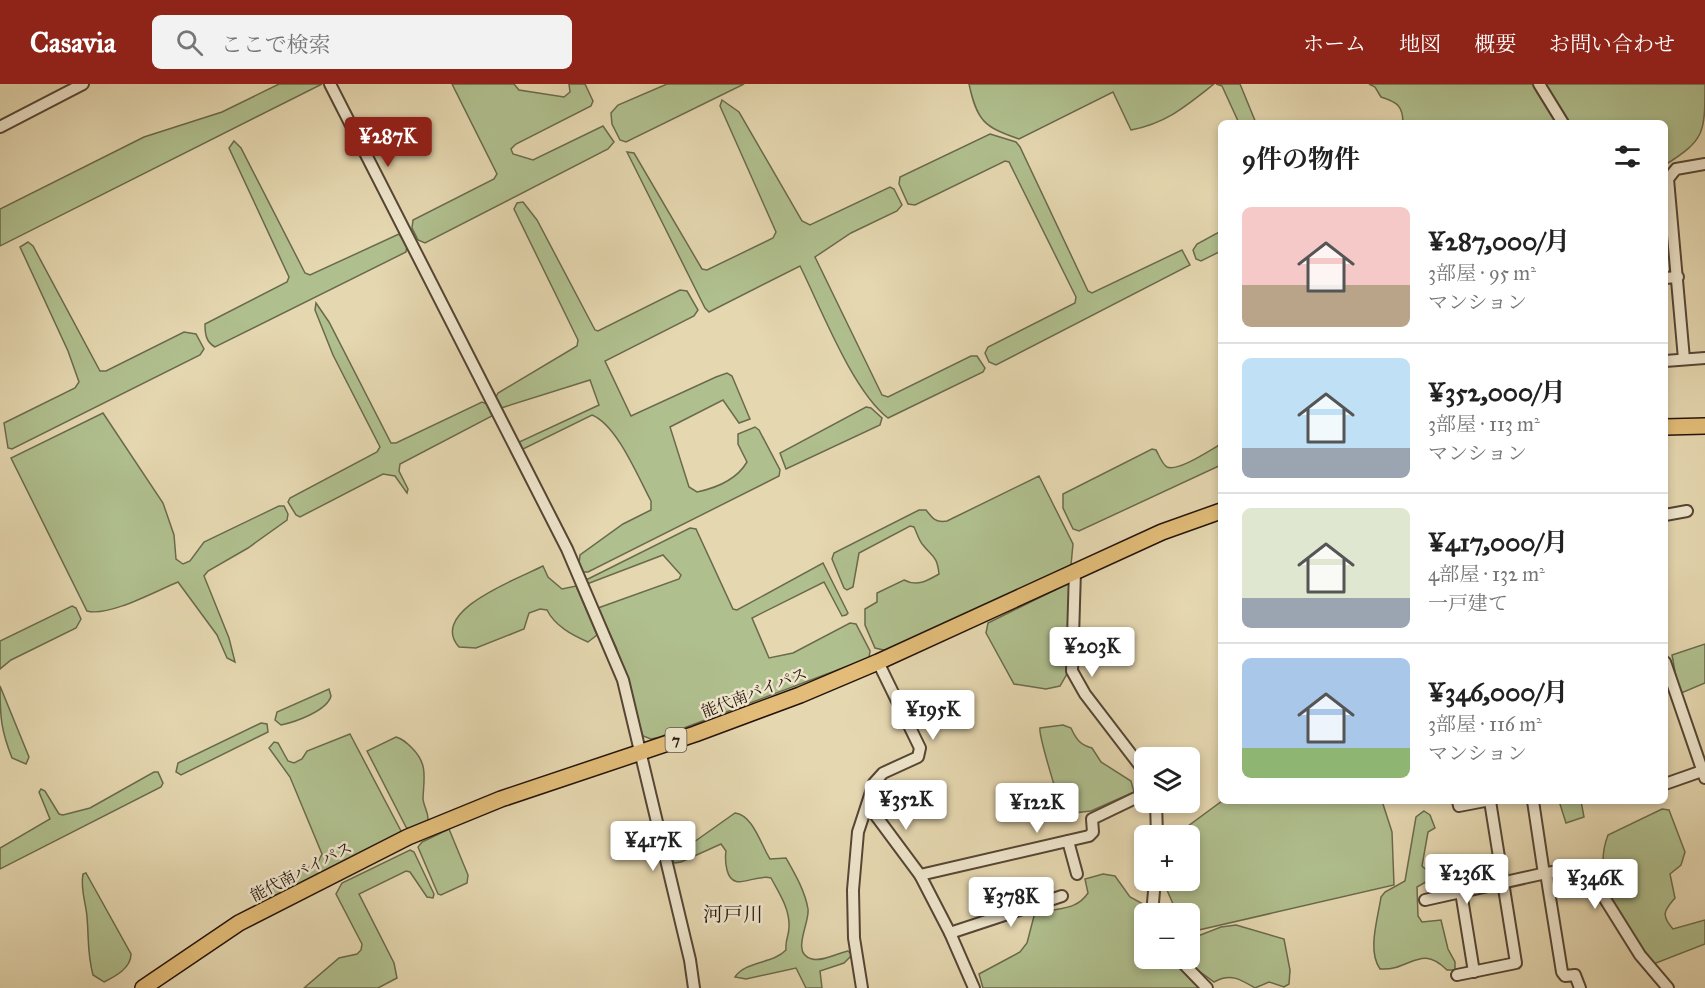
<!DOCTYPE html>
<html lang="ja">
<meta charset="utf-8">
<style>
body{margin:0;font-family:"IM FELL Great Primer","Noto Serif JP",serif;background:#f2f2f2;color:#222;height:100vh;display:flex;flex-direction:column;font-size:22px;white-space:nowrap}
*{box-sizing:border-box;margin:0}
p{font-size:20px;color:#767676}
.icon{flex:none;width:33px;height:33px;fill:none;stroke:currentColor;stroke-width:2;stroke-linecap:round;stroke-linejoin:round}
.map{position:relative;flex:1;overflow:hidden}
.panel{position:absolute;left:1218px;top:36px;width:450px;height:684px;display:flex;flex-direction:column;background:#fff;border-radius:9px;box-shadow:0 3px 9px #0003}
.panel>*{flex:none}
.controls{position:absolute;left:1134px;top:663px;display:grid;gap:12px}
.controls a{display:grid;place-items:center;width:66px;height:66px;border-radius:9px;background:#fff;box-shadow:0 3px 9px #0003;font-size:30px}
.price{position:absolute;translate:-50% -51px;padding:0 14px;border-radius:6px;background:#fff;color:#222;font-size:20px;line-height:39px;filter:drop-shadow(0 2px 3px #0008)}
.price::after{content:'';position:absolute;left:50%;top:36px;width:18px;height:14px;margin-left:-9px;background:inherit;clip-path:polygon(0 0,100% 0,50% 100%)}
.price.current{background:#8f2418;color:#fff}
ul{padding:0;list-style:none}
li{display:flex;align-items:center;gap:18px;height:150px;padding:0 24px}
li+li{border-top:2px solid #e0e0e0}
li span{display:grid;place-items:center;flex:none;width:168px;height:120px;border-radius:9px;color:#555}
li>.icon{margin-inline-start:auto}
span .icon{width:72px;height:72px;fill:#fffc;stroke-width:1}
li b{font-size:26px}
h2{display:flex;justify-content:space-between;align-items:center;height:72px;padding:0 24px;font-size:26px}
header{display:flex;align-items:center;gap:36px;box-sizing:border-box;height:84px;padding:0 30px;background:#8f2418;color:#fff}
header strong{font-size:28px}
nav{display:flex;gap:33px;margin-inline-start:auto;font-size:21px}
.search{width:420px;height:54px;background:#f2f2f2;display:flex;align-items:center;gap:15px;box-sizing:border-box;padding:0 21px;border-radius:9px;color:#767676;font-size:22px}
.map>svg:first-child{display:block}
</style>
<header>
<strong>Casavia</strong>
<div class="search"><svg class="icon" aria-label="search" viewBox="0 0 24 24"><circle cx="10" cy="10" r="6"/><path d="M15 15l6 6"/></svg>ここで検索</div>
<nav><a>ホーム</a><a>地図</a><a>概要</a><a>お問い合わせ</a></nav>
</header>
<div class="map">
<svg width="1705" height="904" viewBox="0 0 1705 904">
<rect width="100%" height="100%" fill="#e5d7b0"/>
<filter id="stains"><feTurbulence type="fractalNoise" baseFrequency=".00333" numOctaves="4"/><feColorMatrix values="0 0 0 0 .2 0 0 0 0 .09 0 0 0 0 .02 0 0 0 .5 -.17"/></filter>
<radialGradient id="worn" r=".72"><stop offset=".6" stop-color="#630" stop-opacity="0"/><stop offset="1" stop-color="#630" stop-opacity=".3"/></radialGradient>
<g fill="#b0bf8e" stroke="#6a6a4c" stroke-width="1.5">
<path d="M279 0H322L0 162V125L144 53 222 28Z"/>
<path d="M452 0H514L519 6 564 13 570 8 569 0H585L593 17 591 22 516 60 511 65 513 70 533 76 603 42 614 58 608 65 425 159 418 156 412 144 413 136 494 95 497 90Z"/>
<path d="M667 0H744L626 58 620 56 612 40 611 29 618 21Z"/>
<path d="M969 0H1214C1186 22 1167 39 1131 46L1113 8 1019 55C984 43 977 37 969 0Z"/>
<path d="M1216 0H1240L1256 39H1239L1222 2Z"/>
<path d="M1369 0H1705C1705 49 1705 56 1665 81V39H1403C1403 22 1397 18 1381 13L1375 3Z"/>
<path d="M722 16 739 28 802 137 810 141 890 103 894 105 902 121 897 127 851 149 815 173 882 311 888 313 971 272H977L985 284 983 288 888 334C852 306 821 224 800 182L709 228 705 224 627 68 634 69 702 185 707 186 773 154 776 148 720 22Z"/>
<path d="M990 50 1016 58 1020 63 1088 207 1092 209 1182 166 1190 181 996 281 989 278 985 269 988 263 1075 219 1076 213 1009 78 1005 77 915 121 908 120 899 100 900 93Z"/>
<path d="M234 57 241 64 305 189 310 191 399 150 407 162 406 168 215 263C206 258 205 250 205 240L287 198 289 193 229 64Z"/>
<path d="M523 118 537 136 595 246 598 247 680 206 687 207 698 226 694 232 605 277 631 332 716 293 727 289 732 292 750 335 739 339 723 316 670 343 689 403 697 408C716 404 737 395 747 378L738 360V350L755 343 759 346 780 386 779 392 588 488H583L579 480 580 471 623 440 651 426V417C638 393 617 341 592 331L521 366 517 359 599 321 590 296 501 324 495 315 498 309 577 262 578 256 514 125 517 119Z"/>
<path d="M1221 147V167L1201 177 1196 175 1193 166 1197 160Z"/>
<path d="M28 158 33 162 100 287H106L184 248 196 250 204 265 200 271 12 365 8 364 4 339 75 304 79 298 68 267 20 163Z"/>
<path d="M316 219 329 238 391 359H396L482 318 487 320 492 332 400 380 399 387 408 405 407 409 395 392 383 390 300 433 296 431 288 418 290 414 377 368 380 363 333 271 315 226Z"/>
<path d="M866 323 871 324 882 334 880 341 786 385 780 369Z"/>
<path d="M103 329 163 419 174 451 176 475 183 480 190 477 204 458 279 422H284L288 430 287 436 248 464 208 487 204 492 229 554 235 578 227 574 217 551 178 498C156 507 109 533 87 527L11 374Z"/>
<path d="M1221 360V381L1079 447 1073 445 1063 424V410L1152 365 1156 366C1159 371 1162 380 1167 383 1178 388 1210 366 1221 360Z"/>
<path d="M1039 392 1073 460 1071 481 888 567 875 564 865 541V525L877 518V509L904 496C917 503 927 497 939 490 937 471 932 473 923 461 919 457 917 449 914 443L910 442 859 469 853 503 847 506 844 504 832 475 834 469 919 426H926C933 435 936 439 947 437Z"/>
<path d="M690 444 696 445 733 525 737 526 823 479 848 529 846 531 842 532 824 498 752 534 769 574 793 569 850 539 856 540 870 567 869 574 660 653 651 655 643 652 616 563 598 524 679 495 681 491 663 471 587 500 586 496Z"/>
<path d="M543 482 548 493 562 505 576 502 597 551 588 558C572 551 555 542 547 526L540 525 529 529 524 545 476 564 459 563C427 527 520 494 543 482Z"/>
<path d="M1069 499 1071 502 1068 588 1060 602 1046 605 1014 600 986 549 988 539Z"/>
<path d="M72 522 76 524 81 535 76 544 11 576 0 585V557Z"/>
<path d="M1705 560V599L1679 610 1672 571Z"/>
<path d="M0 602 29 673 26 680 12 674C1 646 0 633 0 602Z"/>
<path d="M329 605 331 612C327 627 295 638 281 641L275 636 277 628Z"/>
<path d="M261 639 267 640 268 648 181 691 176 688 178 679Z"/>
<path d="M1063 641 1071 644C1076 655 1080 661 1092 664L1101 678 1131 697 1134 708 1091 727 1065 730 1061 724C1057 709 1038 652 1040 644Z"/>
<path d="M350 650 401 747 399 753 264 820 256 821 254 816 318 778 322 770 290 693 269 664 274 658 278 659 288 677 294 679 302 675 307 667Z"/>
<path d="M396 653C403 655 407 659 412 664 428 680 424 693 423 714 423 722 429 728 428 737L411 747 406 743 367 667Z"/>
<path d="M154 688H158L163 699 161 703 0 785V764L50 735 39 708 41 705 45 707 59 730 63 731 90 724Z"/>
<path d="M1222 717H1382L1392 748 1394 801 1190 848V830L1177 829 1163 797 1190 796V752L1176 751Z"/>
<path d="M1559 717H1581L1584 733 1566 739Z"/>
<path d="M1662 725 1669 726 1685 768 1681 781 1670 790 1675 814C1665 826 1660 830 1673 845L1705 836V860L1656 879H1652C1624 844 1590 797 1608 751Z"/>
<path d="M1424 727 1430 731 1435 744 1428 748 1422 782 1431 790V795L1417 803 1418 832 1422 838 1441 836 1448 865 1455 878V886H1447C1420 859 1411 887 1380 885 1367 867 1378 834 1381 813L1385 808 1405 797 1416 733Z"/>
<path d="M735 729C753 731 761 761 770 775L786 774C795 790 805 807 808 825 810 839 790 870 812 875 822 878 838 869 848 867L852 871 844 879 820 887 822 904H806L796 884 746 895 735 893C745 877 773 880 786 866 785 856 789 852 789 843 790 825 779 809 771 794 754 789 733 810 727 786 725 778 725 774 726 767L721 760 681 778 675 779 670 775Z"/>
<path d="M449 745 468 791 467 799 441 811 438 810 418 763 422 758Z"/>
<path d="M410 766 414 768 434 810 433 814 427 813 410 788 406 787 359 810 394 879 397 894 378 904H304L339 874 357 870 361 866 362 860 336 810 342 799Z"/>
<path d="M1495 777 1498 796 1471 800 1468 781Z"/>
<path d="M86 789 131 870C131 884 116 892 104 898L93 891C87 868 89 856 87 833 86 819 80 805 83 790Z"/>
<path d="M1103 790 1115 792 1130 813 1145 821 1149 829 1144 830V874L1172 875 1202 904H983L979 890 1020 868 1027 859 1034 832C1053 822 1075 829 1088 809L1085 795Z"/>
<path d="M1236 841 1284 855 1290 886 1289 900 1284 903 1269 898 1255 904C1240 895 1231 889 1214 898L1183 875 1190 874V855L1221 843Z"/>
</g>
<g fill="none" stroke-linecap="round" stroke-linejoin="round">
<defs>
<g id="minor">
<path d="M330 0 567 465 623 596 690 876 694 904"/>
<path d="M1539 0 1563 39"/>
<path d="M0 43 83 0"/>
<path d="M1665 194 1678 193"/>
<path d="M1684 275 1668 95 1676 85 1705 80"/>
<path d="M1665 277 1705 274"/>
<path d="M1665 431 1687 427"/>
<path d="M1075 486 1072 587 1085 610 1144 687"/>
<path d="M1665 578 1705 694"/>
<path d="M1665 700 1702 687"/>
<path d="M1458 717 1459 722 1485 717"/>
<path d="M1533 717 1544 790"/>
<path d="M1156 718 1157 752"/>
<path d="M868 721 920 791 950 849 974 904"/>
<path d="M1068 757 1077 790"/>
<path d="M1546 789 1562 888 1565 892 1575 891 1580 904"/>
<path d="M920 791 1089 752 1093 748 1092 735 1144 710"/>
<path d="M1461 808 1474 888"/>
<path d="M1425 816 1546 789 1585 783 1640 871 1668 904"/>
<path d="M1152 830 1155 796"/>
<path d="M950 849 1062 812"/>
<path d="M1178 874 1207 904"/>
<path d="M1457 891 1516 879 1490 717"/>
<path d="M862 904 854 854 853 806 858 748 874 699 883 689 918 673 920 664 878 578"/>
</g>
<g id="highway">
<path d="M1665 343 1705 342"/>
<path d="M143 904 239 839 408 753 501 715 695 650 800 611 878 578 1162 448 1221 427"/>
</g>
</defs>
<use href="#minor" stroke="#554534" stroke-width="14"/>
<use href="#highway" stroke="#25140b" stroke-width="18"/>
<use href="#minor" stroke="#eee5cc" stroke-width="10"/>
<use href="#highway" stroke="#e2bc78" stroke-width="15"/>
</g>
<g text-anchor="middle" stroke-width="5" stroke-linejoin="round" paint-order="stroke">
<rect fill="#eee5cc" stroke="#615345" stroke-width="1.5" x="665.5" y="644" width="21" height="24" rx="4.5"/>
<g font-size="15" font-weight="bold" fill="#25140b">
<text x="676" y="661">7</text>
</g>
<g font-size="16" fill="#25140b" stroke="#eee5cc">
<text transform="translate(754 608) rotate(-21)" y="6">能代南バイパス</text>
<text transform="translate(301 787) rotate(-27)" y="6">能代南バイパス</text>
</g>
<g font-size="20" fill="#25140b" stroke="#eee5cc">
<text x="733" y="837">河戸川</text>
</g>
</g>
<rect width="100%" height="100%" filter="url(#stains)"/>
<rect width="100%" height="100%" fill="url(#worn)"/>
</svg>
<div class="controls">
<a><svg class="icon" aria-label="layers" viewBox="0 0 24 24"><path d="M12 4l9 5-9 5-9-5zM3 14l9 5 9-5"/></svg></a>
<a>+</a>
<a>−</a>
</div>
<b class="price current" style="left:388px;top:84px">¥287K</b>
<b class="price" style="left:1092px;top:594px">¥203K</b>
<b class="price" style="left:933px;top:657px">¥195K</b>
<b class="price" style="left:906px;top:747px">¥352K</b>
<b class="price" style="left:1037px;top:750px">¥122K</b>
<b class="price" style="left:653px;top:788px">¥417K</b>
<b class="price" style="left:1467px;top:821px">¥236K</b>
<b class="price" style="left:1595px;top:826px">¥346K</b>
<b class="price" style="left:1011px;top:844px">¥378K</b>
<section class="panel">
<h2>9件の物件<svg class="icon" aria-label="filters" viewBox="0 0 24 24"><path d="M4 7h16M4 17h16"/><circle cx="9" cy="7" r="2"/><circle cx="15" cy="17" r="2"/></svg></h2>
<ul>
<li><span style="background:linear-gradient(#f6c9c9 65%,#b9a48a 0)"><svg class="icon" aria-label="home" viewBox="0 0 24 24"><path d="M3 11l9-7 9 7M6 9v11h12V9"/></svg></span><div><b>¥287,000/月</b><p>3部屋 · 95 m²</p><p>マンション</p></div></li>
<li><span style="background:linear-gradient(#bfe0f5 75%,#9aa5b1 0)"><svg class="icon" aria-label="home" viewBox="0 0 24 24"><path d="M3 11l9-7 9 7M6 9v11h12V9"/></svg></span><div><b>¥352,000/月</b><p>3部屋 · 113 m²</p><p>マンション</p></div></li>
<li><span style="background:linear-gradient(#dfe7d0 75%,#9aa5b1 0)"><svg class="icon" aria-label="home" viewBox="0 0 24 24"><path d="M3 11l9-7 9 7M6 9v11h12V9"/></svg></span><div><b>¥417,000/月</b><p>4部屋 · 132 m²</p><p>一戸建て</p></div></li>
<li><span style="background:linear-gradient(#a9c7e8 75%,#8fb573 0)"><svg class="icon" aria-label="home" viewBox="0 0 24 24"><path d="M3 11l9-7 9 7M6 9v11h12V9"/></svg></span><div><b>¥346,000/月</b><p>3部屋 · 116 m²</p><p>マンション</p></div></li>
</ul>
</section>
</div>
